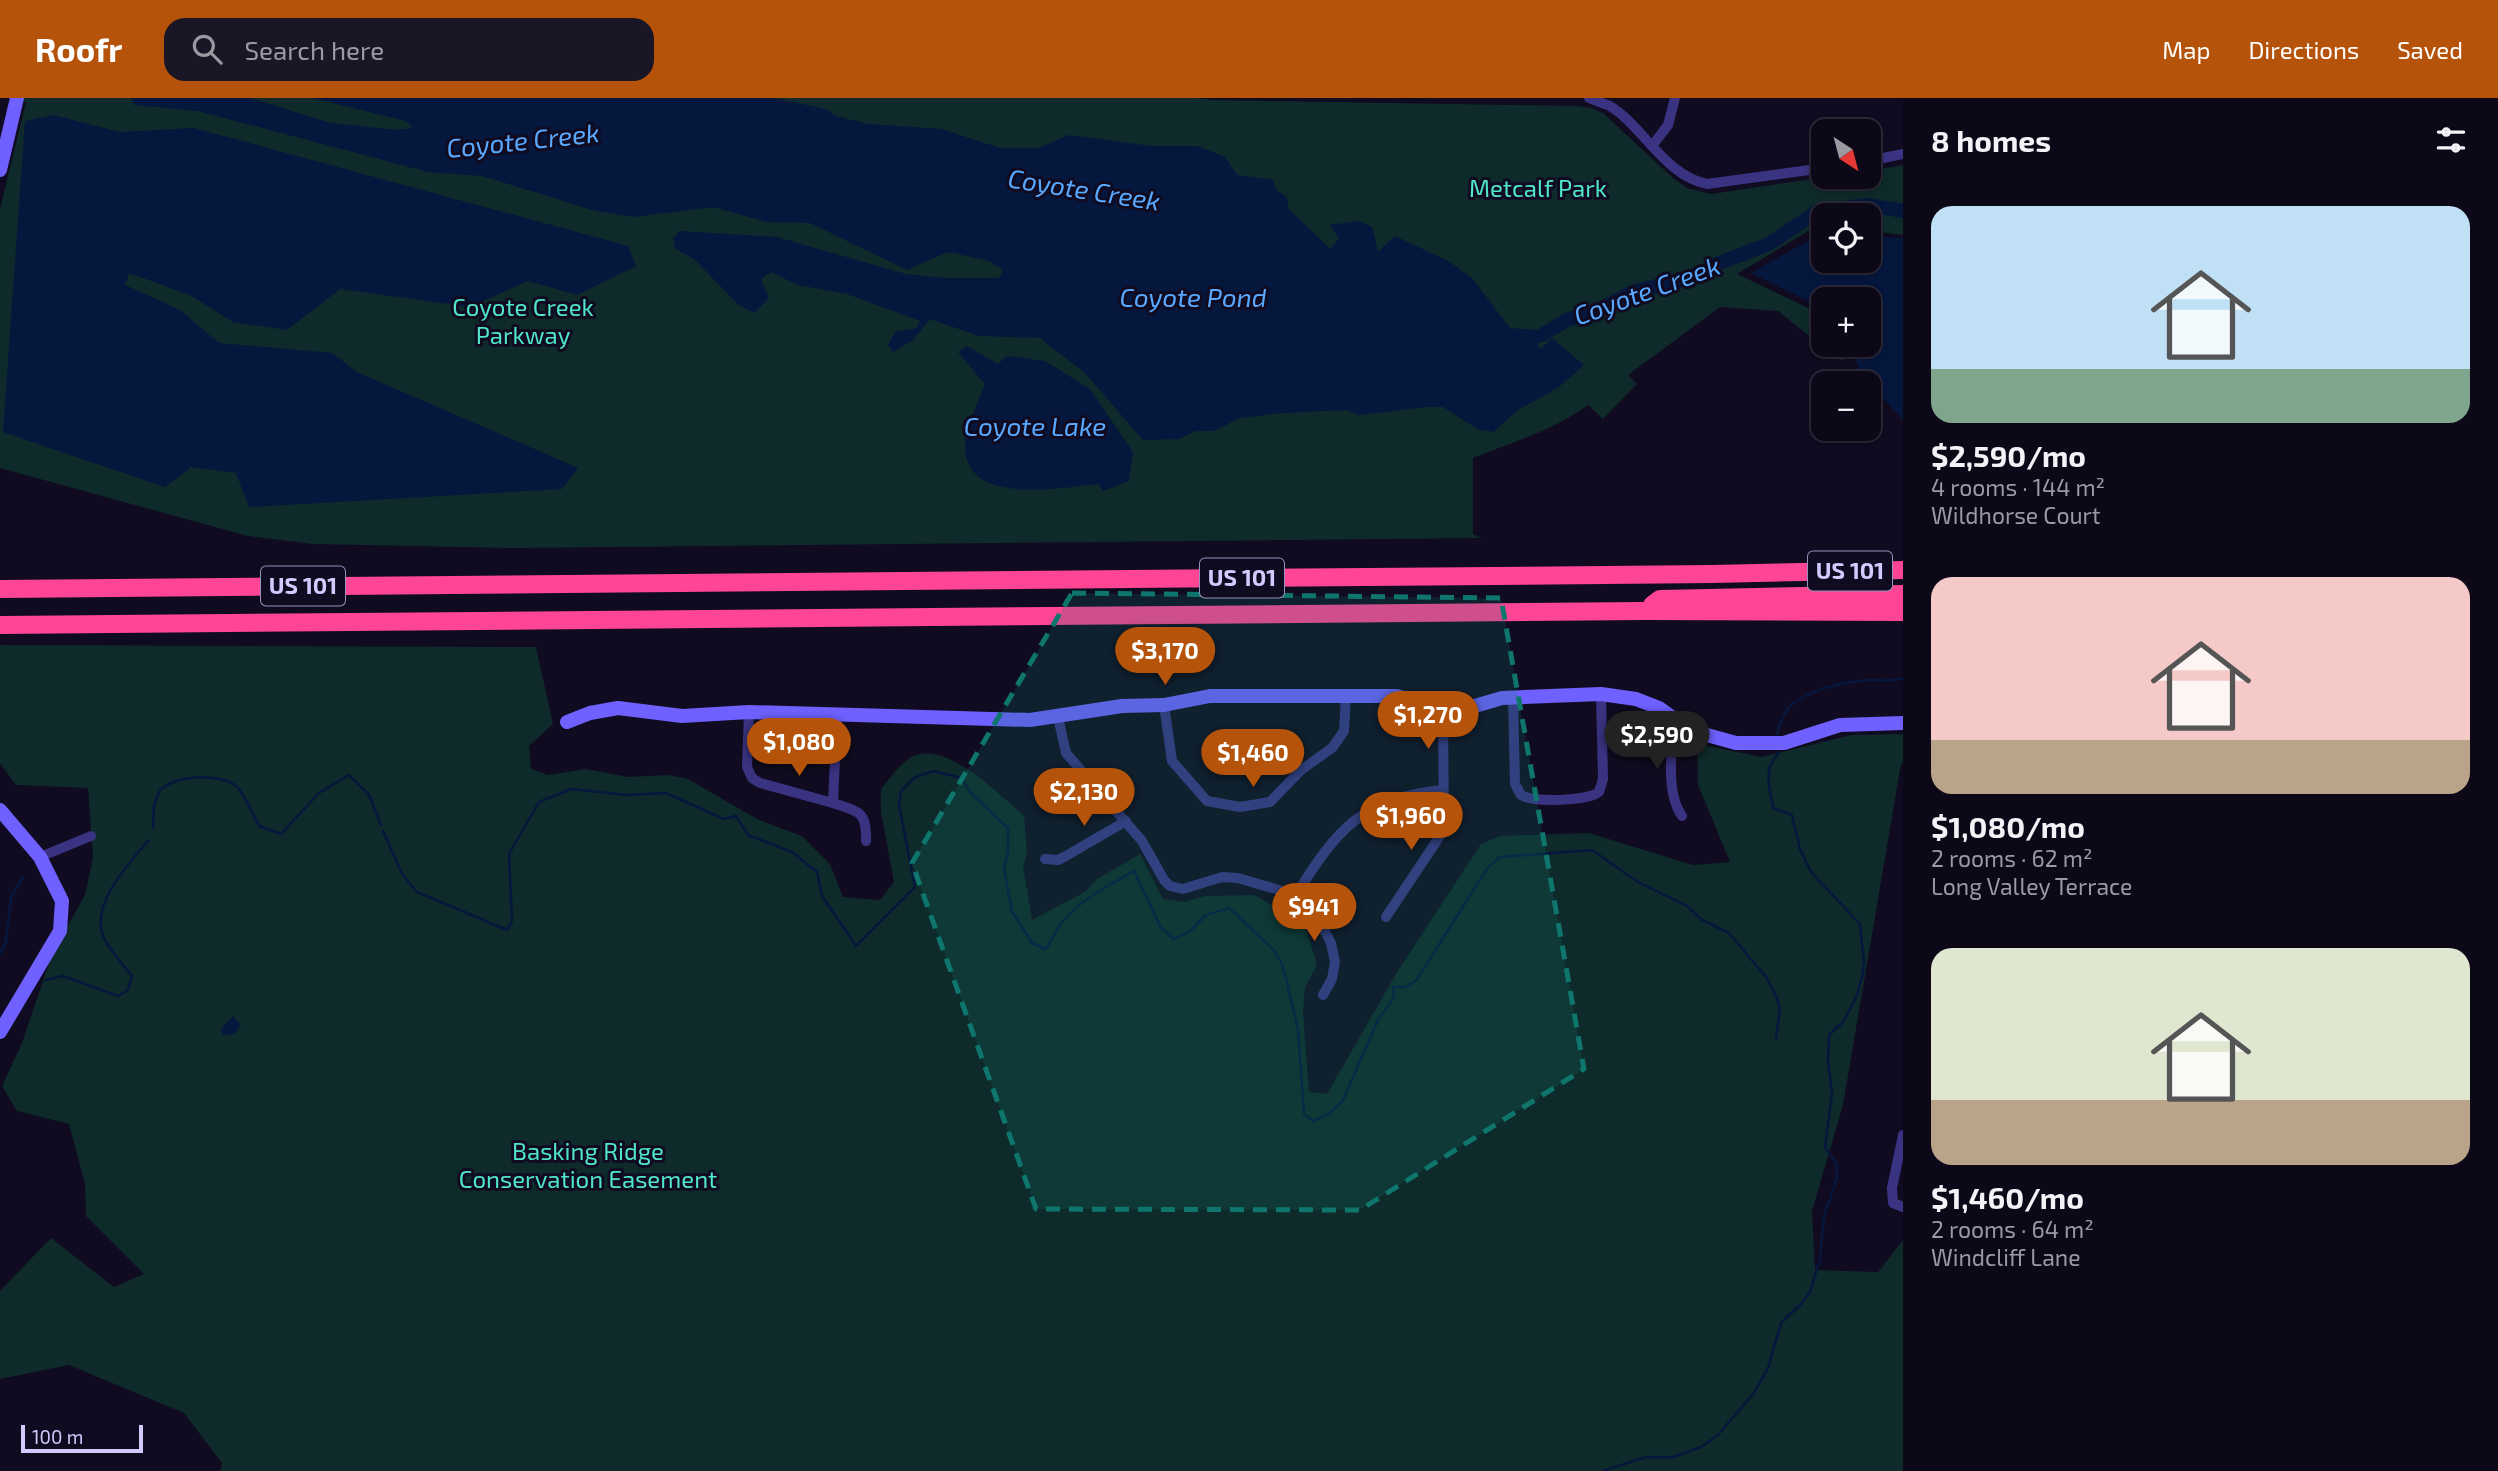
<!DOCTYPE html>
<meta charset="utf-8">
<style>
body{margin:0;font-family:"Exo 2",sans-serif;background:#1a1625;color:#f1f3f6;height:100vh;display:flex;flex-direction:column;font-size:26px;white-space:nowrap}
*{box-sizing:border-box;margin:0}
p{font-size:23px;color:#9a9aa2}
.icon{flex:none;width:38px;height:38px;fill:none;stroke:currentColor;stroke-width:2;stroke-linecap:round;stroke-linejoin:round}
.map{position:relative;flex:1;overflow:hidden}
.panel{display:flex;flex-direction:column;background:#0c0818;width:595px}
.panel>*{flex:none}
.needle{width:46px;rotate:144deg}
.fabs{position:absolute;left:1811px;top:21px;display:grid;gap:14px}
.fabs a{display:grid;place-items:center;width:70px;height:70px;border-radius:14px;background:#0c0818;box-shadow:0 4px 10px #0003,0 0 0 2px #2c2937;font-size:35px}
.scale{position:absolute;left:21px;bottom:18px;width:122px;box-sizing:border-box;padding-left:7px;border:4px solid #d3caff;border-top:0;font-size:19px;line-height:24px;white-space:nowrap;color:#d3caff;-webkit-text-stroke:5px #100b20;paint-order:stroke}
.price{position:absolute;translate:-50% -60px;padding:0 16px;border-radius:24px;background:#b45309;color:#fff;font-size:23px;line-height:46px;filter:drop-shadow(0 2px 4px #0008)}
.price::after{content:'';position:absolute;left:50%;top:42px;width:21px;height:16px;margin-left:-10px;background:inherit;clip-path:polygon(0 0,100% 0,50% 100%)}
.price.selected{background:#222;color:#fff}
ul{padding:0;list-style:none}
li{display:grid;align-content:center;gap:14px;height:371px;padding:0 28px}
li span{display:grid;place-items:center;height:217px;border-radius:21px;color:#555}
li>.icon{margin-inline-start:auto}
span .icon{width:126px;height:126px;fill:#fffc;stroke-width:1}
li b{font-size:30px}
h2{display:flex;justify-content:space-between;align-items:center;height:84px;padding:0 28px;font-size:30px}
header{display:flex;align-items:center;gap:42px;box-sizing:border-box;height:98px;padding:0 35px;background:#b45309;color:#fff}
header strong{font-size:33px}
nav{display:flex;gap:38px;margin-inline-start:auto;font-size:24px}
.search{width:490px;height:63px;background:#1a1625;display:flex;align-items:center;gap:18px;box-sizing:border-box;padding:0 24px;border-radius:21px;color:#9a9aa2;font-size:26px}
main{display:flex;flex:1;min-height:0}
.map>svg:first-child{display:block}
</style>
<header>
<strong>Roofr</strong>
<div class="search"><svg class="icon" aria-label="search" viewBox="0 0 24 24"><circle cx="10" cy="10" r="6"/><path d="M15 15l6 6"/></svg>Search here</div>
<nav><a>Map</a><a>Directions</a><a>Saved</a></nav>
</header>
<main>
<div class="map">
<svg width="1903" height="1373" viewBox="0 0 1903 1373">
<rect width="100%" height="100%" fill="#100b20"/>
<g fill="#0e2a2a">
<path d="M21 0H1197L1213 2 1578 8 1591 10 1603 15 1674 81 1687 90 1711 96 1825 79H1869V73L1903 67V137L1869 133V117H1824L1823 127 1820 126 1737 176 1823 217 1824 247H1861L1841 263 1778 213 1720 209 1628 277 1637 286 1603 321 1588 307C1553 333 1513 344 1473 360V436L1481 440 515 450 313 446 248 438 0 370V111L26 4 21 3Z"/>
<path d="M0 547 536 549 553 626 529 648 531 671 548 677 586 671 628 679 668 677 688 681 757 721 802 738 830 766 843 799 880 802 894 784 881 714V691C890 680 899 666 912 659 944 640 1001 698 1024 718L1027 756 1023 768 1032 822 1085 794 1097 781 1140 756 1163 801 1184 804 1205 798 1254 797 1304 825 1317 867 1305 889 1303 914 1309 994 1327 996 1396 876 1481 746 1500 738 1589 735 1693 767 1730 764 1698 687 1697 646 1762 659 1851 637 1903 636V665L1901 666 1843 1007 1812 1113 1815 1172 1878 1174 1903 1142V1373H220L222 1365 184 1315 69 1267 0 1281V1193L51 1140 114 1189 144 1176 86 1118 85 1086 69 1026 17 1013 2 988 22 945 52 856 85 797 93 760 88 690 16 687 0 665Z"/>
</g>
<g fill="#06173e">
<path d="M131 0H250L331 25 396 32 413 30 406 23 312 0H773L826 11 836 18 868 26 941 31 1000 50H1038L1069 37 1151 48H1197L1225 59 1237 77 1273 82 1276 92 1287 99 1288 110 1330 151 1339 141 1330 127 1358 123 1372 129 1378 154 1395 138 1448 163 1472 180 1510 230 1536 232 1544 239 1537 247 1541 251 1552 240 1584 267 1559 289 1518 312 1493 334 1479 332 1443 309H1428L1359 317 1345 312 1284 315 1240 320 1214 333H1196L1179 341 1143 342 1085 275 1040 240 979 238 930 221 913 242 893 254 888 247 895 234 917 230 920 223 847 196 798 187 771 174 761 181 769 200 754 215 738 206 695 162 675 150 673 141 679 133 777 139 906 176 943 180H999L1003 172 990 163 948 154 907 172 810 125 767 124 713 109 633 119 596 113 482 78 428 74 198 13 134 7Z"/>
<path d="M53 17 120 34 194 30 628 148 636 168 577 197 528 183 470 209 340 191 287 232 233 224 190 197 129 175 125 187 180 212 219 245 332 255 357 274 578 370 562 391 249 409 236 375 191 369 165 389 3 334 25 23Z"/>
<path d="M1822 135 1824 163H1869V138L1903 140V322L1863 278 1850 251 1870 250 1869 201H1824L1823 210 1751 175Z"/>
<path d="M967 248 998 266 1007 258 1045 263 1090 291 1133 354 1129 383 1103 393 1098 386C1059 390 965 408 965 348 965 331 979 303 985 286L958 254Z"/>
<path d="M233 918 241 927 235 935 223 937 221 931Z"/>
</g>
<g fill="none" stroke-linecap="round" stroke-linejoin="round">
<g stroke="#06173e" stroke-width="2.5">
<path d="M1777 636C1779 629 1781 621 1785 615 1798 593 1847 583 1870 582 1881 582 1892 584 1903 580"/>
<path d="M153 730C154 716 152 705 160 693 173 676 222 675 237 689 245 697 254 718 259 728L281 736 319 695 349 677 369 697 381 727"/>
<path d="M383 733 402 776 417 794 507 832 512 823 509 756 539 704 571 691 627 697 666 695 724 721 736 718 748 737 792 754 817 774 822 798 856 848 915 789 899 707 901 693 914 680 933 673 961 680 971 695 1008 730V753L1004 770 1012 813 1032 845 1045 851C1052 844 1054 836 1059 828 1077 803 1108 788 1134 773L1161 830 1174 841 1190 833 1206 817 1229 810 1274 852 1283 868 1298 931 1304 1016 1313 1023 1327 1017 1342 1004 1379 920 1394 900 1393 889H1405L1416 883 1488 769 1500 759 1592 752 1638 784 1687 808 1702 822 1729 835 1766 879 1776 898 1780 911 1776 941"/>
<path d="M0 856 6 844 11 799 23 779"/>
<path d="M45 882 63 878 118 898 128 892 132 878C123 867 112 855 105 842 87 809 129 765 149 742"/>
<path d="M1603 1373 1646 1359H1673L1701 1349 1717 1338 1754 1295 1768 1270 1781 1225 1802 1205 1810 1194 1820 1161 1824 1118 1837 1080 1836 1065 1825 1049 1832 996 1828 962 1829 937 1844 923 1857 897 1862 879 1864 865 1860 826 1811 774 1800 751 1792 717 1773 710C1770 688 1762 672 1779 655"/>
</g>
<path stroke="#06173e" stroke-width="14" d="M1542 237 1567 222 1600 211 1633 194 1689 180 1717 166 1769 146 1818 113 1868 107 1903 113"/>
<g stroke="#3a3382" stroke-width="10">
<path d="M1589 0C1596 3 1603 5 1610 8 1644 29 1665 78 1707 86L1824 70"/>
<path d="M1652 48 1668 27 1675 0"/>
<path d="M1869 63 1903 56"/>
<path d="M1513 599 1515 686 1521 697C1534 705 1588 703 1599 694L1603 681 1601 596"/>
<path d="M1164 607 1172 663 1207 703 1240 709 1270 704 1301 672 1332 650 1344 633 1346 597"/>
<path d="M749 614 747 669 752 680 760 685 833 705 837 616"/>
<path d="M1058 619 1066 655 1142 743 1164 782 1170 788 1183 791 1222 779 1238 780 1296 797 1310 811 1322 828 1331 845 1335 864 1332 881 1323 897"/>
<path d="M1680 625C1668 647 1667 697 1682 718"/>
<path d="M833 705C859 714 867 713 866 743"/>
<path d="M40 759 91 738"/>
<path d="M1045 761 1058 762 1066 758 1126 723"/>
<path d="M1296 797C1337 731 1362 700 1443 692"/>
<path d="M1386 819 1444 732 1443 612"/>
<path d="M1903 1037 1892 1090 1893 1105 1903 1109"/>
</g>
<g stroke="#6e61ff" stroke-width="14">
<path d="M0 72 17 0"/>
<path d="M567 624 590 615 618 610 682 618 749 614 1030 622 1122 608 1164 607 1210 598H1397L1443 612 1468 610 1502 600 1601 596 1636 601 1659 610 1680 625 1707 637 1736 645H1784L1840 627 1903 625"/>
<path d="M0 712 40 759 62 803 60 833 0 934"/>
</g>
<g stroke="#ff4594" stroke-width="18">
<path d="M0 491 1712 476 1903 472"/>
<path d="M1652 507 1660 501 1903 496"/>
<path d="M0 527 1644 513 1903 514"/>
</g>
</g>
<path fill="#0f766e" fill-opacity="0.2" stroke="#0f766e" stroke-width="5" stroke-dasharray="14 9" stroke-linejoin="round" d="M1072 495 1501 500 1584 971 1360 1112 1036 1111 912 765Z"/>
<g text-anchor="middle" stroke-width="6" stroke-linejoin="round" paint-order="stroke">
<g fill="#100b20" stroke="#9891bc" stroke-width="2">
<rect x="1808" y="453.5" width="84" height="39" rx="5"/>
<rect x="1200" y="460.5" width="84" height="39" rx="5"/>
<rect x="261" y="468.5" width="84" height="39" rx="5"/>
</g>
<g font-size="23" font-weight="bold" fill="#d3caff">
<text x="1850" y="481">US 101</text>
<text x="1242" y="488">US 101</text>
<text x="303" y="496">US 101</text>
</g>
<g font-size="24" fill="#4fe6c9" stroke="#100b20">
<text x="1538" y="99">Metcalf Park</text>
<text x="523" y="218">Coyote Creek<tspan x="523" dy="28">Parkway</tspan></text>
<text x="588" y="1062">Basking Ridge<tspan x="588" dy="28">Conservation Easement</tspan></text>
</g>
<g font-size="26" font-style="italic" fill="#58a8ff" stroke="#100b20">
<text transform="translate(523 43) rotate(-6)" y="9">Coyote Creek</text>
<text transform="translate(1084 92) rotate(9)" y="9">Coyote Creek</text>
<text transform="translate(1647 193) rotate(-20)" y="9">Coyote Creek</text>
<text x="1193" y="209">Coyote Pond</text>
<text x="1035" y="338">Coyote Lake</text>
</g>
</g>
</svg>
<div class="fabs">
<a><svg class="needle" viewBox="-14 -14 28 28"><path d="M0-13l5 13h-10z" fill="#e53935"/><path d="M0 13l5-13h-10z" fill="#9a9aa2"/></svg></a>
<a><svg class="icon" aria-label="locate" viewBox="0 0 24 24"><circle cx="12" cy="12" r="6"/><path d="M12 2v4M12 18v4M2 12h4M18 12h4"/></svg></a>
<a>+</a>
<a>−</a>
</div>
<div class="scale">100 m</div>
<b class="price" style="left:1165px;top:589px">$3,170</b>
<b class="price" style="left:1428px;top:653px">$1,270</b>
<b class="price selected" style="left:1657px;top:673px">$2,590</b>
<b class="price" style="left:799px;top:680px">$1,080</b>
<b class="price" style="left:1253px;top:691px">$1,460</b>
<b class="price" style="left:1084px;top:730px">$2,130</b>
<b class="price" style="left:1411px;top:754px">$1,960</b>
<b class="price" style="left:1314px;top:845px">$941</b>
</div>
<section class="panel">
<h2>8 homes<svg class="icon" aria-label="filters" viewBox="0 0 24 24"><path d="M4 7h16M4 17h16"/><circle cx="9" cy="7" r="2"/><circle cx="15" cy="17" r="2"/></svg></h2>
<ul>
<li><span style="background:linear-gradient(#bfe0f5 75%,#7fa58c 0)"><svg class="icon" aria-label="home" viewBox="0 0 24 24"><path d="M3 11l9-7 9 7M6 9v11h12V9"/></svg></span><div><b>$2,590/mo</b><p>4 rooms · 144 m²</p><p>Wildhorse Court</p></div></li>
<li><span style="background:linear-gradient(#f6c9c9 75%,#b9a48a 0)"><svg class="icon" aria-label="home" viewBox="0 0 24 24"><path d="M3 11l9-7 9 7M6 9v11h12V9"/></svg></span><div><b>$1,080/mo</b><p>2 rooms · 62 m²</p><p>Long Valley Terrace</p></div></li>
<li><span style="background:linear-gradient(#dfe7d0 70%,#b9a48a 0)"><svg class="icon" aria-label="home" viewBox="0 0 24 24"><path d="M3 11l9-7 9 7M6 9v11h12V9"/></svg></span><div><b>$1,460/mo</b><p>2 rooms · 64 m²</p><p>Windcliff Lane</p></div></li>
</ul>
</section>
</main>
